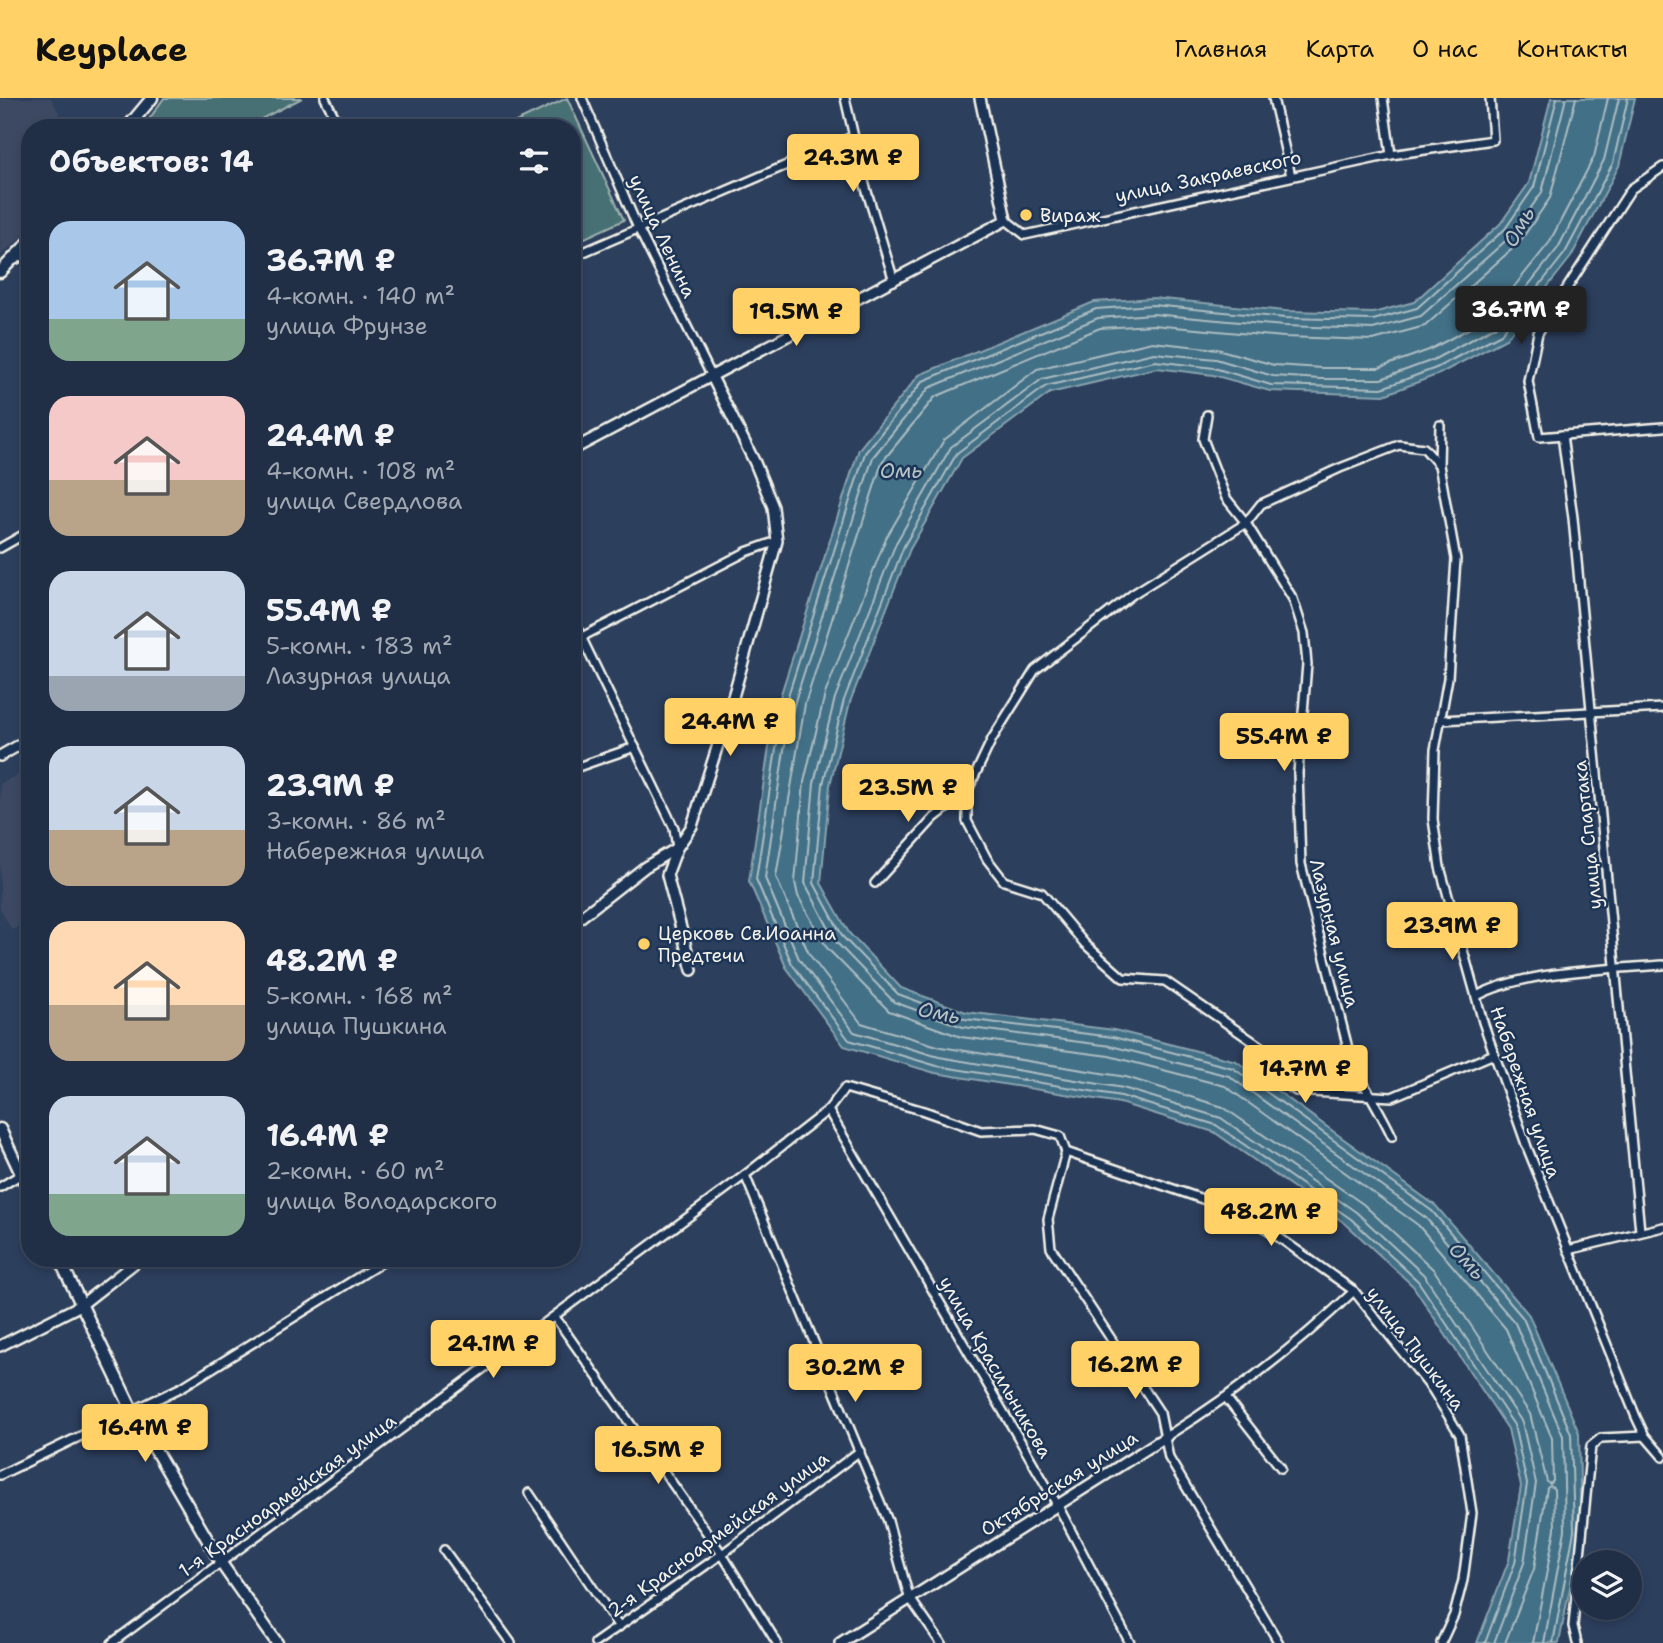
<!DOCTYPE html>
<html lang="ru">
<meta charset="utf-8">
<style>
body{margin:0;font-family:"Shantell Sans",sans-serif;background:#29374d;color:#f1f3f6;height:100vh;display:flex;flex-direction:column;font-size:26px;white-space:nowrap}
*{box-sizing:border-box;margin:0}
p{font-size:23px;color:#a2a9b3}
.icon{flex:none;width:38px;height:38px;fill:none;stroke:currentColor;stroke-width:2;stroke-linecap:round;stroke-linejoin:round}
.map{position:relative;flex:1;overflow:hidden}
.drawer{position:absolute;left:21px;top:21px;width:560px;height:1148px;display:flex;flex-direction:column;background:#212f46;border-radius:28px;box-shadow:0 4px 10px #0003,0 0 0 2px #3e4a5f}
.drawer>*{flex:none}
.buttons{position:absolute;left:1572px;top:1452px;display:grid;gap:14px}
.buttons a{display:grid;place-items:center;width:70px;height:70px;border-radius:50%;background:#212f46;box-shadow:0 4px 10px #0003,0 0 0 2px #3e4a5f;font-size:35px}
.price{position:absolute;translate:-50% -60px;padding:0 16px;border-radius:7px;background:#ffd166;color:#111;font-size:23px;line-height:46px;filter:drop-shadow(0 2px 4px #0008)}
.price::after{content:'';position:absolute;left:50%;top:42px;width:21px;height:16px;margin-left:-10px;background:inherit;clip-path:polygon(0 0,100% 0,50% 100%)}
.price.current{background:#222;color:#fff}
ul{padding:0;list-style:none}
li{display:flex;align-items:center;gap:21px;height:175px;padding:0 28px}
li span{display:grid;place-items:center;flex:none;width:196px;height:140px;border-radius:21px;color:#555}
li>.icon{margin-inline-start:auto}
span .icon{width:84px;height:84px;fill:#fffc;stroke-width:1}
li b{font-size:30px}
h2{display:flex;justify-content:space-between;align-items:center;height:84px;padding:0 28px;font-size:30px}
header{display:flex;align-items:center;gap:42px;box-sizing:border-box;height:98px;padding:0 35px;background:#ffd166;color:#111}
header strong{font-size:33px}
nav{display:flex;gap:38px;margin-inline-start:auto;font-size:24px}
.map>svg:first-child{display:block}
</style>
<header>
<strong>Keyplace</strong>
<nav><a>Главная</a><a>Карта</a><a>О нас</a><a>Контакты</a></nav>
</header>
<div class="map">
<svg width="1663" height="1545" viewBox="0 0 1663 1545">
<rect width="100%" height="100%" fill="#2c3f5d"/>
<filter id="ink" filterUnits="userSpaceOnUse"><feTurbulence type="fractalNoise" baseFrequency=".0143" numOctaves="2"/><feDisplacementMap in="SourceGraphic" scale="14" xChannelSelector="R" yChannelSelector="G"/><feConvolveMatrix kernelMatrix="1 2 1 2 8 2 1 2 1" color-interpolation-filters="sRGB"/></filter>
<g filter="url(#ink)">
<g fill="#3e4a64">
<path d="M0 0H51L67 30H30V131L0 158Z"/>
<path d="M30 670V822L12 832 0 810V686Z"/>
</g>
<g fill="#476f74" stroke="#9eb0ae" stroke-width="2">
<path d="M164 0H302L244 30H143Z"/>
<path d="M567 0 624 122 572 146V30H503Z"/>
</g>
<path fill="#426f87" stroke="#89a3ae" stroke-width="2" d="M1551 0H1635L1619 68 1571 159 1506 241 1439 276 1384 297 1270 293 1213 277 1157 270 1050 295 962 360 910 451 850 604 830 687 821 785 849 835 901 890 966 914 1114 932 1236 963 1436 1108 1529 1217 1579 1335 1581 1434 1559 1545H1477L1509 1462 1521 1388 1508 1331 1413 1188 1346 1126 1214 1034 1120 1005 935 975 844 948 786 869 749 783 769 649 780 599 859 351 919 277 1094 204 1153 200 1285 213 1373 215 1414 204 1500 126 1529 85Z"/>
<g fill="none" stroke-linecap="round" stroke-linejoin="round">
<g stroke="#adbdc1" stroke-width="2">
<path d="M1576 0 1550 100 1519 145 1425 228 1373 242 1284 239 1153 227 1100 230 935 299 882 364 805 606 776 779 809 856 861 925 941 949 1126 979 1223 1009 1363 1106 1434 1172 1530 1316 1547 1384 1550 1386 1553 1383 1552 1340 1506 1231 1418 1127 1225 988 1109 958 961 939 889 913 827 850 798 798 795 784 804 684 825 596 886 440 944 342 1037 271 1152 244 1217 251 1274 267 1322 270H1379L1429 252 1489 220 1549 145 1594 59 1608 0"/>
<path d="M1485 1545 1515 1465 1527 1386 1514 1327 1418 1183 1351 1121 1216 1027 1121 998 937 968 849 942 792 866 756 781 776 651 787 601 865 355 923 283 1096 211 1153 207 1285 220 1373 222 1417 210 1505 131 1534 89 1557 0"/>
<path d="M1494 1545 1524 1465 1536 1385 1522 1324 1424 1177 1356 1114 1221 1020 1123 990 939 959 854 934 799 861 765 780 784 652 795 603 873 359 929 290 1098 220 1153 216 1284 228 1373 231 1421 218 1511 138 1542 94 1566 0"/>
<path d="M1505 1545 1534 1471 1547 1390 1550 1388 1554 1391 1555 1431 1533 1545"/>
<path d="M1544 1545 1565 1432 1563 1338 1515 1225 1426 1120 1229 978 1111 948 963 929 894 904 836 844 805 785 814 685 835 600 896 445 951 349 1042 281 1154 255 1216 261 1273 278 1321 281H1381L1433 262 1496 228 1558 150 1604 62 1619 0"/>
<path d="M1553 1545 1574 1433 1571 1336 1523 1220 1432 1113 1233 970 1113 939 965 921 898 896 843 839 814 785 823 686 844 602 904 448 957 355 1046 288 1155 263 1214 270 1271 287 1382 290 1436 270 1501 236 1565 155 1613 65 1628 0"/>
</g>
<defs>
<g id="minor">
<path d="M325 0 340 30"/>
<path d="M582 0 638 130 711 277"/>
<path d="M845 0 865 87 894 183"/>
<path d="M1273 0 1291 78"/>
<path d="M1383 0 1391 57"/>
<path d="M1663 69 1631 91 1538 235 1528 283 1539 339 1663 329"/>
<path d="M1006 122 1025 137 1391 57 1493 42 1490 0"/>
<path d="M572 159 852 39"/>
<path d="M15 162 30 154"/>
<path d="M1207 317 1203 341 1226 400 1246 425 1293 501 1304 535 1307 566 1298 675 1301 766 1350 958C1362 986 1379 1010 1392 1038"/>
<path d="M1440 327 1439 367 1456 461 1448 580 1435 652 1433 721 1440 769 1483 924 1527 1049 1636 1319 1645 1338 1663 1359"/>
<path d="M1562 337 1573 420 1640 1133"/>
<path d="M1439 367 1424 350 1399 347 1340 370 1261 406 1246 425 1133 496 1035 572 992 641 967 694V723L987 761 1004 783 1042 795 1085 846 1123 880 1165 883 1264 951 1273 977 1296 993 1392 999 1494 956"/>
<path d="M0 450 30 433"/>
<path d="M572 520 674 730 677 750"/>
<path d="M572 544 746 454 777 443"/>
<path d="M1441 622 1663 610"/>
<path d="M572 671 635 649"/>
<path d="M875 785 934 720 967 694"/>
<path d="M1477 898C1522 873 1610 871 1663 867"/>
<path d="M828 1012 1058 1408 1130 1545"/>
<path d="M1066 1054 1048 1121 1051 1150 1160 1315 1169 1360 1279 1545"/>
<path d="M745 1077 888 1423 909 1499 941 1545"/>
<path d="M0 1089 30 1071"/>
<path d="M1568 1152 1663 1129"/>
<path d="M555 1219 722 1456 777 1545"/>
<path d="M1227 1301 1281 1370"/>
<path d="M1167 1338C1235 1296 1296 1248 1354 1193"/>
<path d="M0 1377 182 1289 389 1160"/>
<path d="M529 1395 619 1529"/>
<path d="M444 1452 511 1545"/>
<path d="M112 1545 745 1077 828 1012 845 990 924 1013 981 1033 1035 1031 1060 1038 1066 1054 1246 1116 1354 1193 1432 1291 1460 1337 1472 1415 1463 1482 1454 1517 1441 1545"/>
<path d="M595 1545 722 1456 860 1353"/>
<path d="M1577 1545 1573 1528 1591 1348 1601 1340 1645 1338"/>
</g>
<g id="tertiary">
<path d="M572 352 1006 122 980 0"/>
<path d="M0 658 30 641"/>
<path d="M572 826 645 769 677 750"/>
<path d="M692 872 667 777 677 750 692 728 731 606 777 443 773 409 755 365 711 277"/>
<path d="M0 1248 81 1207 141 1160"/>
<path d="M840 1545 1167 1338"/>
</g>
<g id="secondary">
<path d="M127 30 152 0"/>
<path d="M0 174 30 143"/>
<path d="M0 1031 30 1095"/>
<path d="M59 1160 132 1312 221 1465 277 1545"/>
</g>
</defs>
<use href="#minor" stroke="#f4f1e8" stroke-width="12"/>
<use href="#tertiary" stroke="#f4f1e8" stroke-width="14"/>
<use href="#secondary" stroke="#f4f1e8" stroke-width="15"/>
<use href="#minor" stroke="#1d3557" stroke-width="7"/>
<use href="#tertiary" stroke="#1d3557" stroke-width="9"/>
<use href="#secondary" stroke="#1d3557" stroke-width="10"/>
</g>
</g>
<g fill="#ffd166" stroke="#1d3557" stroke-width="2.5">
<circle cx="1026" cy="117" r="7"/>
<circle cx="644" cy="846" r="7"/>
</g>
<g text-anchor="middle" stroke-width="5" stroke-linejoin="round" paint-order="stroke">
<g font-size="19" fill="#f4f1e8" stroke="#1d3557">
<text transform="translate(1208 78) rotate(-12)" y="7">улица Закраевского</text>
<text transform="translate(663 138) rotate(65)" y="7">улица Ленина</text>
<text transform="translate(1587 737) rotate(-96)" y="7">улица Спартака</text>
<text transform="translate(1335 835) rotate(76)" y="7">Лазурная улица</text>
<text transform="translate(1526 994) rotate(71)" y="7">Набережная улица</text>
<text transform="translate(1416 1250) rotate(53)" y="7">улица Пушкина</text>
<text transform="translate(996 1269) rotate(60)" y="7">улица Красильникова</text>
<text transform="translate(1059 1385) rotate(-32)" y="7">Октябрьская улица</text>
<text transform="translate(287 1397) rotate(-36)" y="7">1-я Красноармейская улица</text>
<text transform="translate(718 1436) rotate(-36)" y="7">2-я Красноармейская улица</text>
</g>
<g font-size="19" fill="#f4f1e8" stroke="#1d3557" text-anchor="start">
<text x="1040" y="124">Вираж</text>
<text x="658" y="842">Церковь Св.Иоанна<tspan x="658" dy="22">Предтечи</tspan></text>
</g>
<g font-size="21" font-style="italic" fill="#b6c4c6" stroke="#1d3557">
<text transform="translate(1519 129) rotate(-60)" y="7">Омь</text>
<text x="901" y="380">Омь</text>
<text transform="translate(939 915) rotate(12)" y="7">Омь</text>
<text transform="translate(1467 1163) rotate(48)" y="7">Омь</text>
</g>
</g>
</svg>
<div class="buttons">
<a><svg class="icon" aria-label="layers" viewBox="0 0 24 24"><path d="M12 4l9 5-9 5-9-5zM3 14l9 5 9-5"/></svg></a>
</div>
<b class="price" style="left:853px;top:96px">24.3M ₽</b>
<b class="price current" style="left:1521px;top:248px">36.7M ₽</b>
<b class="price" style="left:796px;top:250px">19.5M ₽</b>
<b class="price" style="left:730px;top:660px">24.4M ₽</b>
<b class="price" style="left:1284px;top:675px">55.4M ₽</b>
<b class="price" style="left:908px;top:726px">23.5M ₽</b>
<b class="price" style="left:1452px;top:864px">23.9M ₽</b>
<b class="price" style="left:1305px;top:1007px">14.7M ₽</b>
<b class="price" style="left:1271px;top:1150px">48.2M ₽</b>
<b class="price" style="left:493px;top:1282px">24.1M ₽</b>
<b class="price" style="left:1135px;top:1303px">16.2M ₽</b>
<b class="price" style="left:855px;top:1306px">30.2M ₽</b>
<b class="price" style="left:145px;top:1366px">16.4M ₽</b>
<b class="price" style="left:658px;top:1388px">16.5M ₽</b>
<section class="drawer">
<h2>Объектов: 14<svg class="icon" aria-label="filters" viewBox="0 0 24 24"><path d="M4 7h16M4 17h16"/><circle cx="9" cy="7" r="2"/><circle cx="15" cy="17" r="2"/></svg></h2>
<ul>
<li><span style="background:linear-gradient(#a9c7e8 70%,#7fa58c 0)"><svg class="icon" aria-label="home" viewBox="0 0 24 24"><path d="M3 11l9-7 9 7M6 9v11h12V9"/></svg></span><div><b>36.7M ₽</b><p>4-комн. · 140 m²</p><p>улица Фрунзе</p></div></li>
<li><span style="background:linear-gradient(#f6c9c9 60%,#b9a48a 0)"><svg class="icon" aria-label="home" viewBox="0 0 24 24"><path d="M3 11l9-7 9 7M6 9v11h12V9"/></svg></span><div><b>24.4M ₽</b><p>4-комн. · 108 m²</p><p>улица Свердлова</p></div></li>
<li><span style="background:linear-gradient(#c9d6e8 75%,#9aa5b1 0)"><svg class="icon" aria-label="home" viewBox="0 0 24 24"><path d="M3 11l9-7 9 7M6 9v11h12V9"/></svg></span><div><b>55.4M ₽</b><p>5-комн. · 183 m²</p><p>Лазурная улица</p></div></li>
<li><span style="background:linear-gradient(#c9d6e8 60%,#b9a48a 0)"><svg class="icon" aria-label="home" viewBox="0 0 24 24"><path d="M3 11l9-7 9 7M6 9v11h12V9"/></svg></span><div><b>23.9M ₽</b><p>3-комн. · 86 m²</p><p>Набережная улица</p></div></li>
<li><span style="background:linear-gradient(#ffd9b3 60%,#b9a48a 0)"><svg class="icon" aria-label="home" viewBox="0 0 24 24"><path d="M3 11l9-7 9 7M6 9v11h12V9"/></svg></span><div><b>48.2M ₽</b><p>5-комн. · 168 m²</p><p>улица Пушкина</p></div></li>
<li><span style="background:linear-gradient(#c9d6e8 70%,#7fa58c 0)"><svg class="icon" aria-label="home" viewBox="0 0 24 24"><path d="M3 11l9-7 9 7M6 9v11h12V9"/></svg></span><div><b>16.4M ₽</b><p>2-комн. · 60 m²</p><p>улица Володарского</p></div></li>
</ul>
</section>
</div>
